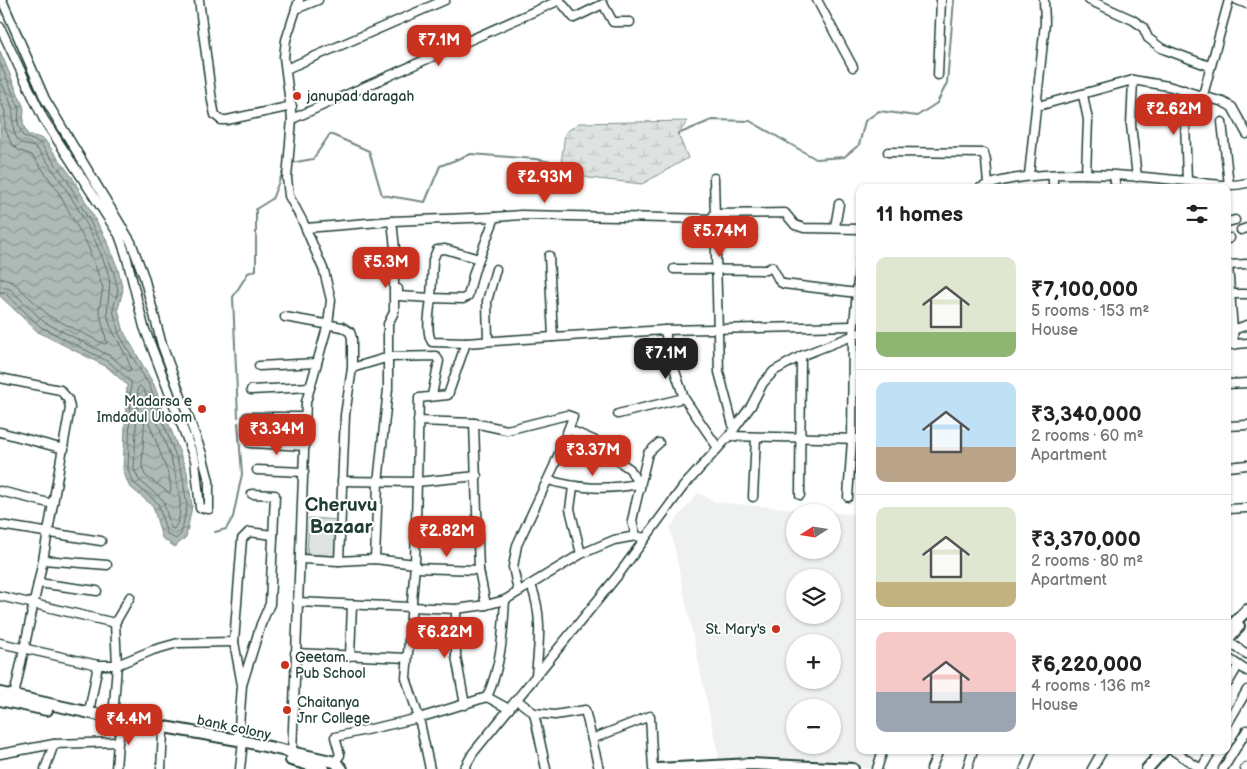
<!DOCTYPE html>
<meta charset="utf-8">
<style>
body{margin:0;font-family:"Balsamiq Sans",sans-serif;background:#f6f6f6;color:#222;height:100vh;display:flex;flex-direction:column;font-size:19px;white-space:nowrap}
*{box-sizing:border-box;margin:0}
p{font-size:16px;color:#767676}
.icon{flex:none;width:28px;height:28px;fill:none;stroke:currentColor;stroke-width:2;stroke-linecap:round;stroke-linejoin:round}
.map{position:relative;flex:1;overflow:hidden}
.drawer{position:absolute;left:856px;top:184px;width:375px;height:570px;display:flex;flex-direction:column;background:#fff;border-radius:10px;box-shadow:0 1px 4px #0004}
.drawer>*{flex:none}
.needle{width:32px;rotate:258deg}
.buttons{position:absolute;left:786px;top:504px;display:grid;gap:10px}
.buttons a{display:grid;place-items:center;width:55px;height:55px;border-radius:50%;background:#fff;box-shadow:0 1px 4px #0004;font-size:25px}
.price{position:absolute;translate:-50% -42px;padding:0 11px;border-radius:10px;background:#c8321e;color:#fff;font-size:16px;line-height:32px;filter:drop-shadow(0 1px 2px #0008)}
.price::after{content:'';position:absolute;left:50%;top:30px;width:15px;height:11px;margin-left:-8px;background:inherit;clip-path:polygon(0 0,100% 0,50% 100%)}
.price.active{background:#222;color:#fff}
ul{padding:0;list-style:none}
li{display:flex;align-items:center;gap:15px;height:125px;padding:0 20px}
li+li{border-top:1px solid #e0e0e0}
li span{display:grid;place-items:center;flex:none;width:140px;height:100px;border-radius:10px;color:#555}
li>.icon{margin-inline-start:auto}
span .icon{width:60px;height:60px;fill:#fffc;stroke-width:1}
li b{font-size:21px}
h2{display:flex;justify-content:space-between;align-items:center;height:60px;padding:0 20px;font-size:21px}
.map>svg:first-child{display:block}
</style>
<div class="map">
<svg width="1247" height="769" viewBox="0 0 1247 769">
<defs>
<pattern id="wetland-marsh" width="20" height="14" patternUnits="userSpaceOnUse" patternTransform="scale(1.25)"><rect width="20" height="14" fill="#dee3e2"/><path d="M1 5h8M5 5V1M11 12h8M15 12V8" fill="none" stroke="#bec4c2"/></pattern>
<pattern id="water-waves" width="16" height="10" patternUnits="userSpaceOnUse" patternTransform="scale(1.25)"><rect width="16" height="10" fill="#afbab7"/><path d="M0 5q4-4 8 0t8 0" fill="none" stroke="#8e9896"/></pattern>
</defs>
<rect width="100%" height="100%" fill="#fff"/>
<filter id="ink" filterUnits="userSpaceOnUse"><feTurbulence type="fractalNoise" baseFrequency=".02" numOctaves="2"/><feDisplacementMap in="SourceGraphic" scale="10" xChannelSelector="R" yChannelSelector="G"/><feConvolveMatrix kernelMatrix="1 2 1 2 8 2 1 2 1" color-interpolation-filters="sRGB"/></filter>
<g filter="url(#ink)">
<path fill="#eef1f0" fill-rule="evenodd" d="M698 493 716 502 860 515V750H883L877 769 772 762 720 764 670 527ZM795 512H832V550H795ZM795 578H832V615H795ZM795 642H832V680H795ZM795 708H832V745H795Z"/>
<path fill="url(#wetland-marsh)" stroke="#7e908b" d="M688 121 678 134 688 158 642 184 589 178 579 175 561 164 565 133 579 123Z"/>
<path fill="#dee3e2" stroke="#7e908b" d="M309 518 340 520 338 556 307 554Z"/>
<path fill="url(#water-waves)" stroke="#758883" d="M0 51 24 108 23 123 27 134 44 139 72 177 105 237 118 269 123 290 118 309 124 332 154 385 187 472 192 506 186 537 175 547 162 538 153 506 129 486 123 470 127 385 107 367 38 332 0 296Z"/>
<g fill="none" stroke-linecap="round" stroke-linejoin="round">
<g stroke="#596f68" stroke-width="1">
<path d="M0 63 19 108 18 124 23 136 40 143 67 180 100 240 113 270 118 290 113 310 119 334 150 387 182 473 187 506 181 534 176 539 167 534 158 503 134 483 128 470 131 382 109 362 41 327 5 293 0 292"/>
<path d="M0 79C4 88 9 98 12 107 15 119 10 129 18 140 23 147 33 144 38 150 64 182 96 235 108 273 113 291 104 305 109 322 114 337 129 357 131 370L128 371 112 357 44 322 10 289 0 286"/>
<path d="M0 99 5 111V128L11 143 18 150 32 155 56 188 88 246 103 288 99 310 107 343 104 344 49 316 13 282 0 278"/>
<path d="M140 386 144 390C156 420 195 502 174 529L171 528 163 500 139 480 134 469 138 388Z"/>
<path d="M145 419 148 420 169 476 171 490 169 493 145 475 142 467Z"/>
</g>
<g stroke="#758883" stroke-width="2">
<path d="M678 134 712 120 750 121 816 159 844 157 859 145 865 121 879 111 917 116 937 103 947 83 954 0"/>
<path d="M291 163 313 159 330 134 369 151 382 195 425 202 440 166 471 154 536 159 561 164"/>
<path d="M238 417 233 297 248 273 256 270V209L272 199 286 164"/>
<path d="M215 532 226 529 233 517 242 474 238 423"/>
</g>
<defs>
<g id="minor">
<path d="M199 0 212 101 215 115 221 120H227L292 106"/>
<path d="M817 0 853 67"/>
<path d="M1089 0 1133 20 1143 27 1148 38 1161 48 1209 66"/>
<path d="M1237 0 1247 4"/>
<path d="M560 1 574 18 603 4 613 22H630"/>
<path d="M296 9 318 0"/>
<path d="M0 27 43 118 119 235 126 255 144 327 195 460 200 508 209 509V481L202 454 162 345 144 277 131 242 45 99 2 0"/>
<path d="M286 69 445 0"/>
<path d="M938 75 941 0"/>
<path d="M1133 80 1131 125 1137 177"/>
<path d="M1184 90 1187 181"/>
<path d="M1083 95 1088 120 1086 174"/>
<path d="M1203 95 1229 0"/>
<path d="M1038 106 1133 80 1168 86 1223 102 1232 107 1247 134"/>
<path d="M292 119 560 0"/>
<path d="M1222 122 1229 185"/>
<path d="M888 152 984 153 986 161 988 184"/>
<path d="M1029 175 1045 23 1044 0"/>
<path d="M1114 176 1116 188"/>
<path d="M714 178 719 372 734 429"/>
<path d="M980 188C1032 166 1129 175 1186 181 1207 183 1226 188 1247 183"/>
<path d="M1053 188V176"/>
<path d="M714 214 785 213 795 225 804 228 860 229"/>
<path d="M392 221 495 217"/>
<path d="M1228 222 1235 220"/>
<path d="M835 227 839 204"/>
<path d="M306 228 392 221 397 267"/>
<path d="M1241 230 1247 228"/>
<path d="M1228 239 1230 238"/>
<path d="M549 256 553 337 665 330 853 326"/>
<path d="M479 259 445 249 437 250 433 260 431 298 463 299 468 296 474 272 495 217 521 215 714 219"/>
<path d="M1228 265 1233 330 1247 325"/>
<path d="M1228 265 1247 264"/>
<path d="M674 269 766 270 772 267 780 282 784 284 857 293"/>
<path d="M398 289V296L431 298C430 310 425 332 432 342L466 343"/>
<path d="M1228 294H1247"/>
<path d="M285 317 342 327 350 332 352 338V368L345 415 339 561"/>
<path d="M665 330 669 353 684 398 718 448"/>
<path d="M1229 330H1233L1234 345"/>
<path d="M488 341 487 301 496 269"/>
<path d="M1228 345 1247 343"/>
<path d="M259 366 317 363"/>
<path d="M352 368 389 357 436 356 439 361 432 395"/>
<path d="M0 378 60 390 68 399 70 408 43 560 14 696"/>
<path d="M1228 384 1247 383"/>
<path d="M251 390 310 387"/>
<path d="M618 414 684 398"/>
<path d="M247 417H305"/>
<path d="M418 421 474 423 507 430 567 415 573 417 554 466 517 545 513 567 518 591"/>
<path d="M474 423 479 570 486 605"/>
<path d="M1228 426 1247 425"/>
<path d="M570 430 605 445"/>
<path d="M0 432 64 449"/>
<path d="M729 436 860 439"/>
<path d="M250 443 305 446"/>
<path d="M614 458 630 469 640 488"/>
<path d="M1228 467 1247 465"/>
<path d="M257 470 304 472"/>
<path d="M548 480C579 489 606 490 638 484"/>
<path d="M342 481 416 482 477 476"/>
<path d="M573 487 570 509 581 554"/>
<path d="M0 491 53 504"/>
<path d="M800 495 801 356"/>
<path d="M753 497 756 438"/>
<path d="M848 497 852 440 853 335 860 259"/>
<path d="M1228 509 1247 508"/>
<path d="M0 525 101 541"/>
<path d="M636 536 632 521 635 507 648 453 659 443"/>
<path d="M301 559 339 561 375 559 415 564"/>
<path d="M375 559 378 483 388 389V324L394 312V263"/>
<path d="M43 560 107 565"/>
<path d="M415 568 479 570"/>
<path d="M38 583 97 591"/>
<path d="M531 585C543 615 539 643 536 675"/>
<path d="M0 596 115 623 130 597"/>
<path d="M297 602 456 609 486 605 505 600 581 554 614 540 636 536 645 538"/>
<path d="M456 609V656L465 705"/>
<path d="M1228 642 1247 654"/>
<path d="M0 643 98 665H117L153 650 178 643 234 642"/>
<path d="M295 653 407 658"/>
<path d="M350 656 352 605"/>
<path d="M1228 658 1247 671"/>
<path d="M1228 683 1238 666"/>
<path d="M242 685 234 642 242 539 249 532 273 535"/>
<path d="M487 697C501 666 503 634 505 600"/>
<path d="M517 700 534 713 546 769"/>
<path d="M89 712 98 665"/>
<path d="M534 713 555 715 585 710 599 769"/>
<path d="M113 718 117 665 115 623"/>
<path d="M1228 723 1247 690"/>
<path d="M592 739 650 716 653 769"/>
<path d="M238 740 242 685 261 624 270 604 275 495 252 494"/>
<path d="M1172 750 1201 769"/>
<path d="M0 754 54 744 118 742"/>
<path d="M292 754 306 402 328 324 331 300 324 271 303 222 289 196 287 178 292 119 284 57 286 40 299 0"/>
<path d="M335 762 340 755 335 737 419 718 487 697 509 709"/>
<path d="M45 769 54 744"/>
<path d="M116 769 118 742 123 720"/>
<path d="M161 769 163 733"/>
<path d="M240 769 243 741"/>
<path d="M430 769 419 718 406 678 415 564 419 398 448 395 466 343 553 337"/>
<path d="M464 769 473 753 619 574 683 487 729 436 751 406 763 383 774 371 801 356 860 333"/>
<path d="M877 769 883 750"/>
<path d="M931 769 939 750"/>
<path d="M967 769 973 750"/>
<path d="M1025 769 1032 750"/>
<path d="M1092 769 1103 750"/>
<path d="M1201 769 1212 750"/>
<path d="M1223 769 1247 730"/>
<path d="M1245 769 1247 767"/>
</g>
<g id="major">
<path d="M1228 629 1247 610"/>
<path d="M1228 639 1239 626"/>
<path d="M0 693 113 718 238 740 335 762 342 769"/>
<path d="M0 700 47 710"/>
<path d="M291 760 324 769"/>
<path d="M658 769 751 764 853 769"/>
<path d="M1147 769 1164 750"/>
</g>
</defs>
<use href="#minor" stroke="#1f3d34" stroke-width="11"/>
<use href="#major" stroke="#1f3d34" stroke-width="14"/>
<use href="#minor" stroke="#fff" stroke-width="8"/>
<use href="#major" stroke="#fff" stroke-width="10"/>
</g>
</g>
<g fill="#c8321e" stroke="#fff" stroke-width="2">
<circle cx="297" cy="96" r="5"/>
<circle cx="202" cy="409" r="5"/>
<circle cx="776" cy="629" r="5"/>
<circle cx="285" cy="665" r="5"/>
<circle cx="287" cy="710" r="5"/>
</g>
<g text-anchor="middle" stroke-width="4" stroke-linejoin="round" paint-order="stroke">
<g font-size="14" fill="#1f3d34" stroke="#fff" text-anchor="start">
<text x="307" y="101">janupad daragah</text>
<text x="192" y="406" text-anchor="end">Madarsa e<tspan x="192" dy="16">Imdadul Uloom</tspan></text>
<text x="766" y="634" text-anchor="end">St. Mary's</text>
<text x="295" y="662">Geetam.<tspan x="295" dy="16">Pub School</tspan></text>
<text x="297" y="707">Chaitanya<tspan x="297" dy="16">Jnr College</tspan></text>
</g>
<g font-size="14" fill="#1f3d34" stroke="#fff">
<text transform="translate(234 727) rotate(12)" y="5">bank colony</text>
</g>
<g font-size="19" font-weight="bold" fill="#1f3d34" stroke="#fff">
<text x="341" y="511">Cheruvu<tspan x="341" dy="22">Bazaar</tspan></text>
</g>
</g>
</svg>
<div class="buttons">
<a><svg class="needle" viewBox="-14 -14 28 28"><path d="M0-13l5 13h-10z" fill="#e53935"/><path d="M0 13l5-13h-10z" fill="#767676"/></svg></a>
<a><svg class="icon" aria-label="layers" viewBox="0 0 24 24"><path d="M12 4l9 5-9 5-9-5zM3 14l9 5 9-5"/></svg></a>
<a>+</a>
<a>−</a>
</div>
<b class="price" style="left:439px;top:67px">₹7.1M</b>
<b class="price" style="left:1174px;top:136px">₹2.62M</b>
<b class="price" style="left:545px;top:204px">₹2.93M</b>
<b class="price" style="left:720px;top:258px">₹5.74M</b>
<b class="price" style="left:386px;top:289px">₹5.3M</b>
<b class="price active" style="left:666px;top:380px">₹7.1M</b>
<b class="price" style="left:277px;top:456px">₹3.34M</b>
<b class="price" style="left:593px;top:477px">₹3.37M</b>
<b class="price" style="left:447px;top:558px">₹2.82M</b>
<b class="price" style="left:445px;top:659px">₹6.22M</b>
<b class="price" style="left:129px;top:746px">₹4.4M</b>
<section class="drawer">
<h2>11 homes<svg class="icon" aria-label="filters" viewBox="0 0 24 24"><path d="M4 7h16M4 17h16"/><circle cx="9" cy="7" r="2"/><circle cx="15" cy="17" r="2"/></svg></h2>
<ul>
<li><span style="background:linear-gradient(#dfe7d0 75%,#8fb573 0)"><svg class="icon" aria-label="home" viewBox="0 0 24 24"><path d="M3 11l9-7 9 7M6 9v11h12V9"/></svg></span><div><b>₹7,100,000</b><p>5 rooms · 153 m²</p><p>House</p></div></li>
<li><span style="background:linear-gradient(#bfe0f5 65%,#b9a48a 0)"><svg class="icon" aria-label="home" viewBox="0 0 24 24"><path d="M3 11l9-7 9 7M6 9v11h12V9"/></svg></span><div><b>₹3,340,000</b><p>2 rooms · 60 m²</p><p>Apartment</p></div></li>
<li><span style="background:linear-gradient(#dfe7d0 75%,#c2b280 0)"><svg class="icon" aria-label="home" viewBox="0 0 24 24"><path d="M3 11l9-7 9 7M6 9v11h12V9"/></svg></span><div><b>₹3,370,000</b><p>2 rooms · 80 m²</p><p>Apartment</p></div></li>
<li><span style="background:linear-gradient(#f6c9c9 60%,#9aa5b1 0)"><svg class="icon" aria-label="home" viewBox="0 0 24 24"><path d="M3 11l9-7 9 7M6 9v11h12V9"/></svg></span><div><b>₹6,220,000</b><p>4 rooms · 136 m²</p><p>House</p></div></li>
</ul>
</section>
</div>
